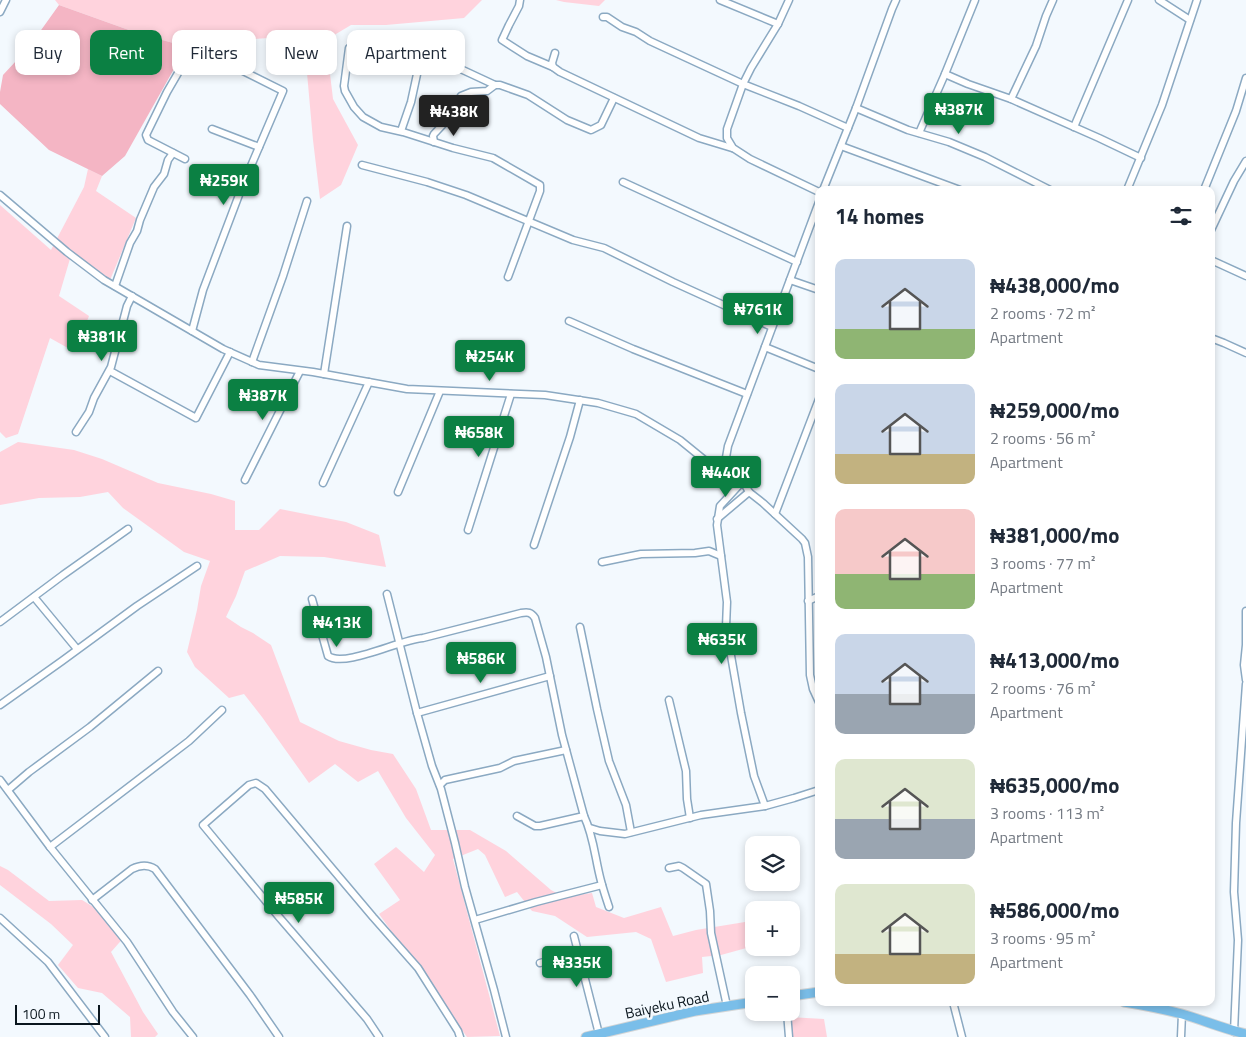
<!DOCTYPE html>
<meta charset="utf-8">
<style>
body{margin:0;font-family:"Titillium Web",sans-serif;background:#f2f2f3;color:#1f2937;height:100vh;display:flex;flex-direction:column;font-size:19px;white-space:nowrap}
*{box-sizing:border-box;margin:0}
p{font-size:16px;color:#747a83}
.icon{flex:none;width:28px;height:28px;fill:none;stroke:currentColor;stroke-width:2;stroke-linecap:round;stroke-linejoin:round}
.map{position:relative;flex:1;overflow:hidden}
.sheet{position:absolute;left:815px;top:186px;width:400px;height:820px;display:flex;flex-direction:column;background:#fff;border-radius:10px;box-shadow:0 2px 8px #0003}
.sheet>*{flex:none}
.top-card{position:absolute;left:15px;top:30px;width:475px;height:45px;display:flex;gap:10px}
.buttons{position:absolute;left:745px;top:836px;display:grid;gap:10px}
.buttons a{display:grid;place-items:center;width:55px;height:55px;border-radius:10px;background:#fff;box-shadow:0 2px 8px #0003;font-size:25px}
.scale{position:absolute;left:15px;bottom:12px;width:85px;box-sizing:border-box;padding-left:5px;border:2px solid #0a161e;border-top:0;font-size:14px;line-height:18px;white-space:nowrap;color:#0a161e;-webkit-text-stroke:4px #f3f9fe;paint-order:stroke}
.price{position:absolute;translate:-50% -42px;padding:0 11px;border-radius:5px;background:#0b8043;color:#fff;font-size:16px;line-height:32px;filter:drop-shadow(0 1px 2px #0008)}
.price::after{content:'';position:absolute;left:50%;top:30px;width:15px;height:11px;margin-left:-8px;background:inherit;clip-path:polygon(0 0,100% 0,50% 100%)}
.price.active{background:#222;color:#fff}
ul{padding:0;list-style:none}
li{display:flex;align-items:center;gap:15px;height:125px;padding:0 20px}
li span{display:grid;place-items:center;flex:none;width:140px;height:100px;border-radius:10px;color:#555}
li>.icon{margin-inline-start:auto}
span .icon{width:60px;height:60px;fill:#fffc;stroke-width:1}
li b{font-size:21px}
h2{display:flex;justify-content:space-between;align-items:center;height:60px;padding:0 20px;font-size:21px}
.chip{padding:0 18px;border-radius:10px;background:#fff;box-shadow:0 2px 8px #0003;font-size:18px;line-height:45px}
.chip.active{background:#0b8043;color:#fff}
.map>svg:first-child{display:block}
</style>
<div class="map">
<svg width="1246" height="1037" viewBox="0 0 1246 1037">
<rect width="100%" height="100%" fill="#f3f9fe"/>
<g fill="#ffd3dd">
<path d="M55 0H482L464 18 386 25H351L326 40 333 99 358 145 341 185 320 199 313 140 307 73 284 37 177 44 140 34 59 5Z"/>
<path d="M556 0H605L599 6 564 2Z"/>
<path d="M88 169 102 176 96 191 136 218 110 280 72 252 59 296 89 316 75 352 50 338 18 434 6 438 0 432V205L51 250 84 187Z"/>
<path d="M18 442 74 450 102 459 158 483 211 494 235 501V530H259L280 509 346 522 379 535 386 567 324 557 280 556 245 571 236 596 226 617 241 627 253 633 271 645 300 722 339 741 371 750 393 754 416 789 431 830H470L506 851 551 890 564 897 592 893 596 907 624 918 661 907 673 936 696 930 745 922 750 947 721 955 702 957 703 973 666 982 651 939 636 932 587 937 555 916 532 911 517 892 505 897 485 855 478 849 453 859 500 1036 467 1037 379 914 400 900 374 864 396 847 424 872 435 855 406 818 378 771 358 782 335 764 309 783 262 717 244 694 229 698 195 667 187 652 197 610 201 586 210 561 184 552 123 508 108 492 80 497 39 498 0 505V452Z"/>
<path d="M0 866 8 870 49 901 82 900 108 916 126 935 111 952 143 1012 158 1034 155 1037H131L130 1017 102 993 78 988 58 965 73 945 51 924 0 885Z"/>
<path d="M789 1017 824 1019 827 1037H791Z"/>
</g>
<path fill="#f4b5c4" d="M59 5 140 34 177 44 179 60 125 156 102 176 49 150 0 104V92L3 75 29 47Z"/>
<g fill="none" stroke-linecap="round" stroke-linejoin="round">
<defs>
<g id="minor">
<path d="M520 0 519 6 509 25 502 40 527 56 553 67"/>
<path d="M720 0 778 24"/>
<path d="M789 0 778 24 751 68 743 84 727 129V138L733 148 750 159 819 192"/>
<path d="M1159 0 1190 20"/>
<path d="M0 12 6 0"/>
<path d="M603 17H607L622 27 636 32 650 41 743 84 799 106 848 128"/>
<path d="M397 41 422 51"/>
<path d="M349 48 344 86 345 91 354 107 363 117 381 127 403 132 453 148 493 158 540 185V191L508 277"/>
<path d="M555 53 552 63 553 67 560 72 699 138 732 148"/>
<path d="M945 74 968 84 1011 99 1099 138 1141 158"/>
<path d="M1011 99 1036 46 1046 16 1053 0"/>
<path d="M856 108 908 130 949 142 985 157 1050 190"/>
<path d="M1074 127 1128 0"/>
<path d="M212 129 259 147"/>
<path d="M401 131 411 102 422 51 495 85"/>
<path d="M919 133 945 74 975 0"/>
<path d="M434 142 433 136 434 134 452 115 461 96 471 92 487 91 495 85H500L528 95 567 120 591 130 601 125 614 98"/>
<path d="M841 146 960 190"/>
<path d="M185 159 148 140 146 135 167 92 185 61"/>
<path d="M362 165 427 182 466 195 573 240 604 248 673 282 772 327"/>
<path d="M623 182 797 262"/>
<path d="M823 190 856 108 892 9 896 0"/>
<path d="M1127 190 1162 105 1197 0"/>
<path d="M1204 190 1236 111 1246 78"/>
<path d="M0 195 67 252 104 280 223 349 259 365 313 372 407 389 545 395 598 403 636 414 680 440 723 475 743 481 749 492 763 503 802 539 805 543 808 557 810 675 813 689 819 702"/>
<path d="M1211 230 1234 181 1246 161"/>
<path d="M1211 260 1246 276"/>
<path d="M790 280 819 290"/>
<path d="M115 286 130 243 137 231 140 220 154 187 164 174 168 160 173 153"/>
<path d="M569 321 633 349 747 394"/>
<path d="M192 331 203 290 242 187 283 91 227 63"/>
<path d="M1211 338 1224 343 1246 353"/>
<path d="M765 347 819 369"/>
<path d="M252 362 283 276 307 201"/>
<path d="M110 371 196 418 230 352"/>
<path d="M324 374 347 226"/>
<path d="M76 432 89 412 94 398 111 367 127 306 132 296"/>
<path d="M723 475 728 446 819 202"/>
<path d="M245 480 300 371"/>
<path d="M743 481 720 506 717 525 727 602 726 627 741 713 754 776 765 806"/>
<path d="M323 483 369 382"/>
<path d="M398 492 440 391"/>
<path d="M775 514 819 399"/>
<path d="M717 519 749 492"/>
<path d="M468 530 511 394"/>
<path d="M534 545 570 437 580 400"/>
<path d="M602 562 641 554 695 553 709 551 721 556"/>
<path d="M387 594 417 713 432 766 441 789 455 843 465 887 494 990 506 1037"/>
<path d="M34 597 77 649"/>
<path d="M312 599 328 656C345 668 401 639 423 638L521 613C528 612 531 612 535 618L546 657 562 735 584 816C594 837 595 859 601 881 603 889 606 898 609 907"/>
<path d="M808 601 819 596"/>
<path d="M1246 611V645L1244 665 1246 680"/>
<path d="M0 622 63 575 128 529"/>
<path d="M580 627 597 709 609 761 626 805 631 832"/>
<path d="M669 700 686 771 687 799 690 818"/>
<path d="M0 705 62 661 137 606 197 566"/>
<path d="M417 713 550 676"/>
<path d="M0 780 50 847 127 942 173 1012 193 1037"/>
<path d="M440 785 445 780 500 768 514 761 566 750"/>
<path d="M8 790 29 772 90 727 158 671"/>
<path d="M517 816 535 826H540L584 816"/>
<path d="M590 828 600 831 625 834 701 815 765 806 794 798 819 790"/>
<path d="M50 847 189 741 222 710"/>
<path d="M669 868 679 866 683 868 706 884 710 911 711 933 727 1006"/>
<path d="M92 900 132 869C140 865 147 864 155 869L250 995 279 1037"/>
<path d="M0 918 48 962 105 1037"/>
<path d="M475 920 536 902 602 885"/>
<path d="M574 936 599 1034"/>
<path d="M540 963 578 953"/>
<path d="M953 1002 962 1037"/>
<path d="M787 1012 789 1037"/>
<path d="M1234 1032 1238 940 1234 892 1236 823 1246 684"/>
<path d="M379 1037 367 1019 279 917 203 825 249 785 256 783 265 789 373 917 418 968 458 1031 460 1037"/>
<path d="M1181 1037 1182 1014"/>
</g>
<g id="major">
<path d="M791 996 819 992"/>
<path d="M1124 1002C1143 1005 1163 1009 1182 1014 1203 1020 1224 1029 1246 1034"/>
<path d="M586 1037 695 1011 754 1002"/>
</g>
</defs>
<use href="#minor" stroke="#8ba9c2" stroke-width="9"/>
<use href="#major" stroke="#d3d5d6" stroke-width="11"/>
<use href="#minor" stroke="#fff" stroke-width="6"/>
<use href="#major" stroke="#7abee9" stroke-width="9"/>
</g>
<g text-anchor="middle" stroke-width="5" stroke-linejoin="round" paint-order="stroke">
<g font-size="15" fill="#0a161e" stroke="#f3f9fe">
<text transform="translate(667 1005) rotate(-12)" y="5">Baiyeku Road</text>
</g>
</g>
</svg>
<div class="buttons">
<a><svg class="icon" aria-label="layers" viewBox="0 0 24 24"><path d="M12 4l9 5-9 5-9-5zM3 14l9 5 9-5"/></svg></a>
<a>+</a>
<a>−</a>
</div>
<div class="scale">100 m</div>
<b class="price" style="left:959px;top:135px">₦387K</b>
<b class="price active" style="left:454px;top:137px">₦438K</b>
<b class="price" style="left:224px;top:206px">₦259K</b>
<b class="price" style="left:758px;top:335px">₦761K</b>
<b class="price" style="left:102px;top:362px">₦381K</b>
<b class="price" style="left:490px;top:382px">₦254K</b>
<b class="price" style="left:263px;top:421px">₦387K</b>
<b class="price" style="left:479px;top:458px">₦658K</b>
<b class="price" style="left:726px;top:498px">₦440K</b>
<b class="price" style="left:337px;top:648px">₦413K</b>
<b class="price" style="left:722px;top:665px">₦635K</b>
<b class="price" style="left:481px;top:684px">₦586K</b>
<b class="price" style="left:299px;top:924px">₦585K</b>
<b class="price" style="left:577px;top:988px">₦335K</b>
<div class="top-card">
<a class="chip">Buy</a>
<a class="chip active">Rent</a>
<a class="chip">Filters</a>
<a class="chip">New</a>
<a class="chip">Apartment</a>
</div>
<section class="sheet">
<h2>14 homes<svg class="icon" aria-label="filters" viewBox="0 0 24 24"><path d="M4 7h16M4 17h16"/><circle cx="9" cy="7" r="2"/><circle cx="15" cy="17" r="2"/></svg></h2>
<ul>
<li><span style="background:linear-gradient(#c9d6e8 70%,#8fb573 0)"><svg class="icon" aria-label="home" viewBox="0 0 24 24"><path d="M3 11l9-7 9 7M6 9v11h12V9"/></svg></span><div><b>₦438,000/mo</b><p>2 rooms · 72 m²</p><p>Apartment</p></div></li>
<li><span style="background:linear-gradient(#c9d6e8 70%,#c2b280 0)"><svg class="icon" aria-label="home" viewBox="0 0 24 24"><path d="M3 11l9-7 9 7M6 9v11h12V9"/></svg></span><div><b>₦259,000/mo</b><p>2 rooms · 56 m²</p><p>Apartment</p></div></li>
<li><span style="background:linear-gradient(#f6c9c9 65%,#8fb573 0)"><svg class="icon" aria-label="home" viewBox="0 0 24 24"><path d="M3 11l9-7 9 7M6 9v11h12V9"/></svg></span><div><b>₦381,000/mo</b><p>3 rooms · 77 m²</p><p>Apartment</p></div></li>
<li><span style="background:linear-gradient(#c9d6e8 60%,#9aa5b1 0)"><svg class="icon" aria-label="home" viewBox="0 0 24 24"><path d="M3 11l9-7 9 7M6 9v11h12V9"/></svg></span><div><b>₦413,000/mo</b><p>2 rooms · 76 m²</p><p>Apartment</p></div></li>
<li><span style="background:linear-gradient(#dfe7d0 60%,#9aa5b1 0)"><svg class="icon" aria-label="home" viewBox="0 0 24 24"><path d="M3 11l9-7 9 7M6 9v11h12V9"/></svg></span><div><b>₦635,000/mo</b><p>3 rooms · 113 m²</p><p>Apartment</p></div></li>
<li><span style="background:linear-gradient(#dfe7d0 70%,#c2b280 0)"><svg class="icon" aria-label="home" viewBox="0 0 24 24"><path d="M3 11l9-7 9 7M6 9v11h12V9"/></svg></span><div><b>₦586,000/mo</b><p>3 rooms · 95 m²</p><p>Apartment</p></div></li>
</ul>
</section>
</div>
